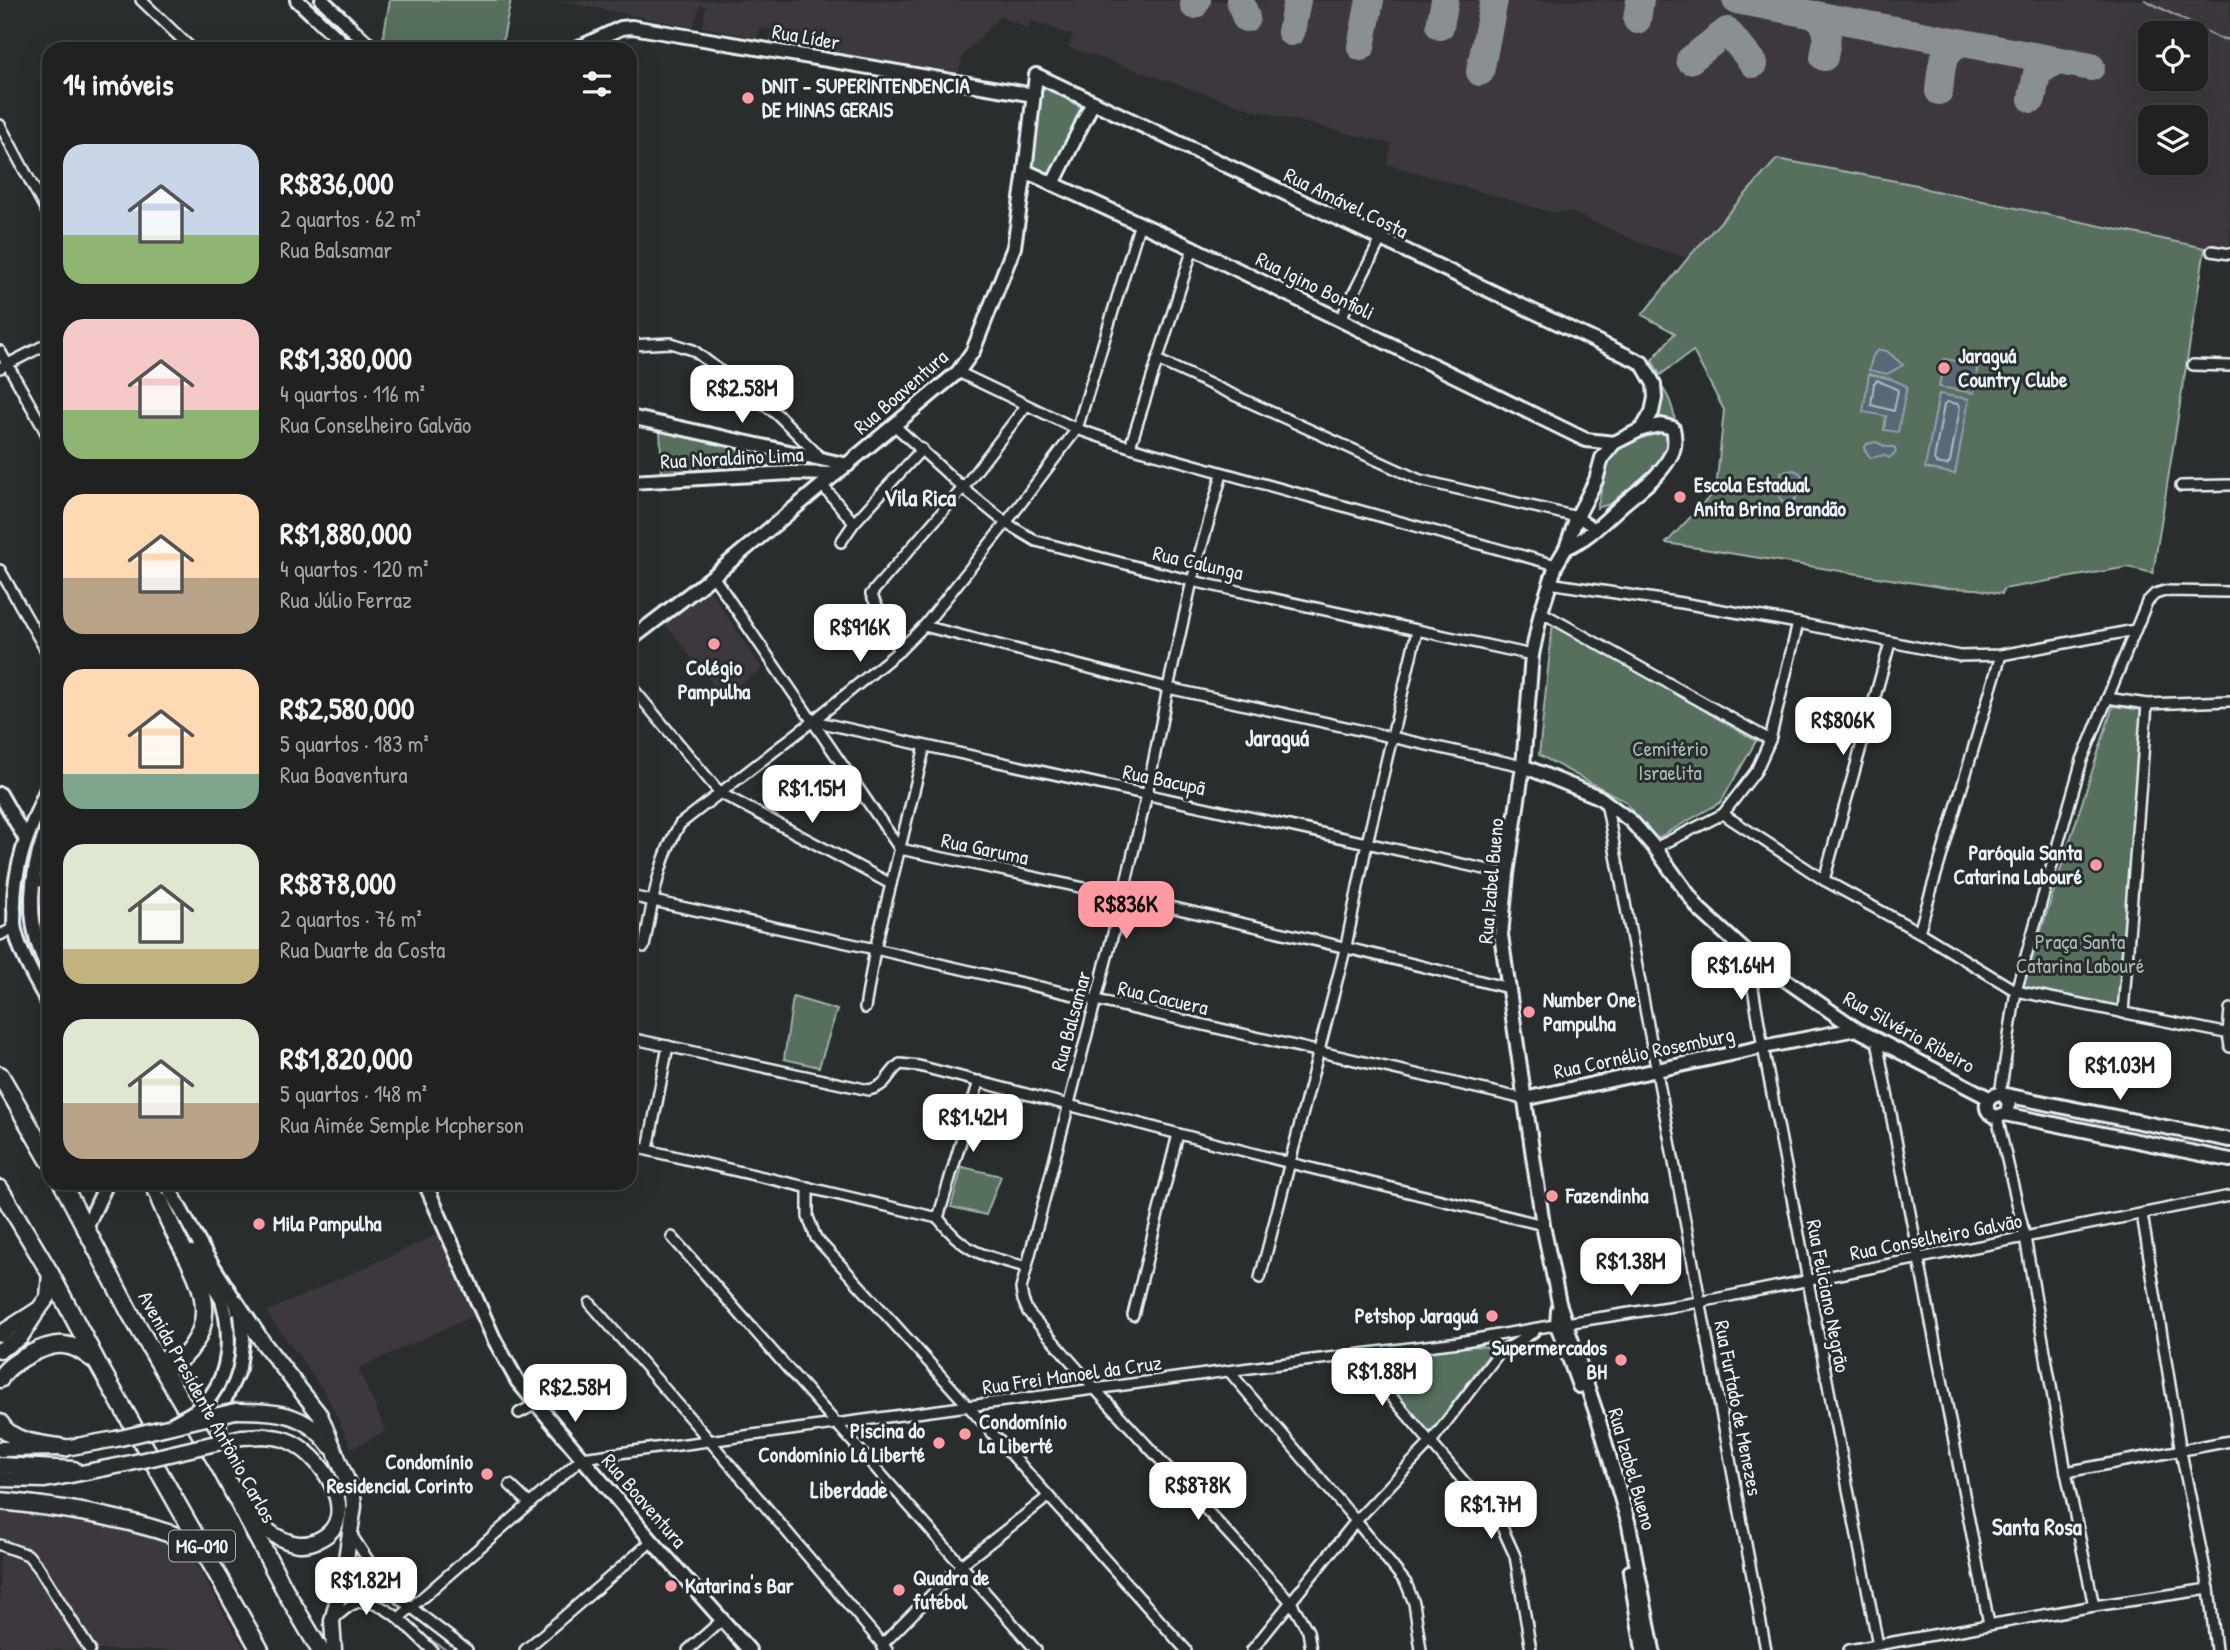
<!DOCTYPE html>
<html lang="pt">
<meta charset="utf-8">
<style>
body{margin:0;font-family:"Patrick Hand",sans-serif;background:#282a2a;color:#f1f3f6;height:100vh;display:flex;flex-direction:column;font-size:26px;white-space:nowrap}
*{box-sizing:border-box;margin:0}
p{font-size:23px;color:#a2a4a5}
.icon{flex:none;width:38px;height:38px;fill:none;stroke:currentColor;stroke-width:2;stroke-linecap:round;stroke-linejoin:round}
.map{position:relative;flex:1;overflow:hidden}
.side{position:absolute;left:42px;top:42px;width:595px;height:1148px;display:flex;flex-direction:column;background:#202222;border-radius:21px;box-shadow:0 7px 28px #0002,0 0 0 2px #3d3f40}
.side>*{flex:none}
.tools{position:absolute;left:2138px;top:21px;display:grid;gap:14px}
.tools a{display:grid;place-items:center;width:70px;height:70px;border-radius:14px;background:#202222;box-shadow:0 7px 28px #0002,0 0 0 2px #3d3f40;font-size:35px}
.price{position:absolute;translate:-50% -60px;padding:0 16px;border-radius:14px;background:#fff;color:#222;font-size:23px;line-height:46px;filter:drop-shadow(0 2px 4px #0008)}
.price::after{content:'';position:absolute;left:50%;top:42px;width:21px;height:16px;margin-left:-10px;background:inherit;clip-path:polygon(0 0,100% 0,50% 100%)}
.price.selected{background:#ff9aa2;color:#111}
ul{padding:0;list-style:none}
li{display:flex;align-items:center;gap:21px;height:175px;padding:0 21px}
li span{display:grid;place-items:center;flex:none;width:196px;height:140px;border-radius:21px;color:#555}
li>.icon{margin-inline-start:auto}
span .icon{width:84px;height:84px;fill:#fffc;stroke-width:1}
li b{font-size:30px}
h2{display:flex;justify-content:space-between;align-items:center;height:84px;padding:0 21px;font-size:30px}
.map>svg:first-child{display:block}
</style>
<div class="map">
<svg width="2230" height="1650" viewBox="0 0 2230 1650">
<rect width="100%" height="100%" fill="#2a2d2e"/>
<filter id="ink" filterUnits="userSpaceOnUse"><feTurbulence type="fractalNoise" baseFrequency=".0143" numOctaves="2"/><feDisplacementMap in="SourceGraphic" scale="14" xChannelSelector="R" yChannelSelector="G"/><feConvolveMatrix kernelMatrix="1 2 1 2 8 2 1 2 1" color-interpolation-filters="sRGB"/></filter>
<g filter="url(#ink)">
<g fill="#3c393c" fill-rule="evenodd">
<path d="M2230 0V252L2061 219 1926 189 1917 185 1777 159 1688 258 1649 246 1571 212H1550L1387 164 1392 144 1253 110 1068 47 1073 35 1035 22 1029 21V29L1000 16 962 57 959 73 820 50 822 42H815L813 49 770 41 771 30 761 27 758 38 702 27 706 6 700 5 693 27 558 1ZM2151 33H2196V79H2151ZM2151 117H2196V163H2151Z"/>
<path d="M706 584 762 669 722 696 661 619Z"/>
<path d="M443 1232 480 1313 358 1368 386 1431 352 1448 325 1392 266 1312Z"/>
<path d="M0 1508 40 1512 143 1529 182 1540 245 1650H0Z"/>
</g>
<g fill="#56705d" stroke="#9fb0aa" stroke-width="2">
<path d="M390 0H511L501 49H381Z"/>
<path d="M1043 86 1081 107 1051 174 1032 166Z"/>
<path d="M1777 159 1917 185 1926 189 2205 248 2153 573 2128 567 2003 589 2002 594 1977 589 1946 588 1666 543 1716 490 1724 410 1693 351 1660 375 1652 360 1675 333 1642 315 1688 258Z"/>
<path d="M1649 373C1665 388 1672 400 1675 421H1660L1645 427 1654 412Z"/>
<path d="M1672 427 1670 451 1658 469 1622 500 1597 508 1610 456 1643 433Z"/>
<path d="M660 428 830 468 662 477Z"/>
<path d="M1553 622 1756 741 1721 802 1654 840 1625 801 1539 755Z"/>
<path d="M2113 706 2143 710 2119 1007 2023 987Z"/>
<path d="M793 997 837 1010 819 1067 784 1059Z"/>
<path d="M962 1167 1001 1176 986 1215 951 1207Z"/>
<path d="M1479 1346 1494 1348 1429 1434 1370 1358 1454 1347Z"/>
</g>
<g fill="#586874" stroke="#929fa9" stroke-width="2">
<path d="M1880 350 1887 351 1903 365 1887 374 1869 370C1872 361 1871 353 1880 350Z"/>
<path d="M1944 359 1978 364 1974 393 1939 387Z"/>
<path d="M1869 374 1891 379 1907 386 1898 432 1884 430 1886 416 1863 412Z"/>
<path d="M1939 394 1969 399 1955 474 1925 468Z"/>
<path d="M1876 442 1886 447H1894L1896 452 1889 458 1884 455 1871 458 1864 449 1867 444Z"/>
<path d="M1794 470 1800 473 1804 479 1796 498 1792 502 1782 501 1779 496 1782 484 1781 472Z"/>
</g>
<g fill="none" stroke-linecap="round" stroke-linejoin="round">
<g stroke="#aebac3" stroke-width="2">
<path d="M1877 380 1898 390 1894 411 1871 405 1874 383Z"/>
<path d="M1947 402 1958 404 1960 408 1950 462 1947 465 1936 463 1934 460 1944 405Z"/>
</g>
<g stroke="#929fa9" stroke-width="2.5">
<path d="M2145 0 2219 38 2230 40"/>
<path d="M428 1638 446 1650"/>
</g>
<g stroke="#898f93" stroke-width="28">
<path d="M1240 0 1246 18"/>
<path d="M1736 0 2091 67"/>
<path d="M1194 5 1197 0"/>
<path d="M1817 15C1831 29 1827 40 1824 57"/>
<path d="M1637 20 1640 0"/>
<path d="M1440 26 1445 0"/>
<path d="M1291 32 1297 0"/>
<path d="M1361 47 1370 0"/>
<path d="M1690 60 1727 31 1754 64"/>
<path d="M1480 72 1494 0"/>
<path d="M1939 91C1942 70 1939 52 1961 43"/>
<path d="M2032 99 2037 73 2049 65 2059 61"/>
</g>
<defs>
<g id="street">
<path d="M141 0 192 49"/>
<path d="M0 125 49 216"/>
<path d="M2212 251 2230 254"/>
<path d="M1340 320 1380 241"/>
<path d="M630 345 671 343 693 350 779 416 823 460"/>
<path d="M0 351 49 438"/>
<path d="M1157 360 1420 480 1577 517 1596 529"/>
<path d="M2193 365 2230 366"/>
<path d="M0 368 49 343"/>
<path d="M958 372 1077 429 1130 447 1556 565"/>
<path d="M894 425 963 488 1006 523 1036 541 1192 581 1532 655"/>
<path d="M1130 447 1193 248"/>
<path d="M1222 474 1192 581 1168 688 1147 794 1123 895 1021 1289 1023 1300 1028 1312 1096 1390 1291 1602 1308 1631 1311 1650"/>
<path d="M822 485 854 523"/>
<path d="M2181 486 2230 485"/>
<path d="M841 542 854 523 922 449"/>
<path d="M0 570 49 656"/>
<path d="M713 576 900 849C1104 891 1306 936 1508 988"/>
<path d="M1549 583 1682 603 1798 623 1960 656 2001 655 2135 630"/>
<path d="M1541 612 1770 740"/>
<path d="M924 626 1168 688 1523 766"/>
<path d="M899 651 871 594 963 488 1026 406"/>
<path d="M630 685 720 793 891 884"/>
<path d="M2107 698 2147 704 2230 701"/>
<path d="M813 721 1507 874"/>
<path d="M1606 802 1766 1650"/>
<path d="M1723 814 1824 880 1919 932 2016 991 2230 1034"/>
<path d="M1655 848 1723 814 1756 771 1770 740 1798 623"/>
<path d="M33 879 49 885"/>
<path d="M1824 880 1890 643"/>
<path d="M630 896 875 949 1524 1099"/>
<path d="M1919 932 2001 655"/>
<path d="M0 935 14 928"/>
<path d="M644 947C652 906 658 860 680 824L813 721 899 651 924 626 1006 523 1077 429 1140 223"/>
<path d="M1747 953 1763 1047 1878 1645"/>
<path d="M865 1008 875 949 925 746"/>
<path d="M2230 1009 2228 1033 2230 1047"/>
<path d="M2123 1013 2147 704"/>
<path d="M630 1038 869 1090C889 1085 886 1075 900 1064L919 1066 1290 1163 1543 1225"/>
<path d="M1877 1041 1989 1624"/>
<path d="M2000 1094 2016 991 2082 760 2147 602 2155 594 2165 591 2230 592"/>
<path d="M1997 1117 2025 1237 2066 1472 2094 1606"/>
<path d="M630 1146 938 1218C967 1255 983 1255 1026 1267"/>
<path d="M648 1149 668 1046"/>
<path d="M808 1187V1217L816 1238C941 1374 1063 1513 1186 1650"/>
<path d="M2142 1214 2181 1452 2209 1589 2216 1650"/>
<path d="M938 1218 979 1081"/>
<path d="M672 1237 1036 1650"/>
<path d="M1260 1278 1346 946 1367 843 1417 631"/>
<path d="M590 1303 710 1441 887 1650"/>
<path d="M1133 1315 1178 1134"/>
<path d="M1356 1355 1501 1525 1515 1556 1531 1650"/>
<path d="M1229 1371 1356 1521 1406 1583 1414 1603 1421 1650"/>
<path d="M519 1413 536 1404"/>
<path d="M2066 1472 2230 1441"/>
<path d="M510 1485 530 1504"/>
<path d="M351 1534 387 1589 467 1650"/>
<path d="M0 1545 28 1555 39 1568 90 1650"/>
<path d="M399 1618 582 1458 1280 1364 1459 1342 1566 1323 1700 1302 2230 1196"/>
<path d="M334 1619C341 1613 347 1606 356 1603 383 1595 414 1634 432 1650"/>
<path d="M882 1648V1645L961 1565 1048 1497"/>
<path d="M525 1650 652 1541"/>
<path d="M688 1650 722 1620"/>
<path d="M1252 1650 1356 1521 1431 1442 1498 1354 1534 1332"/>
<path d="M1849 1650 2094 1606 2209 1589"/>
</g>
<g id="secondary">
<path d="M297 0 349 49"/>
<path d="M322 0 373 49"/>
<path d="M576 49 621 28 632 27 1034 95"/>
<path d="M1025 171 1193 248 1586 440 1614 443"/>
<path d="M1053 184 1093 102"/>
<path d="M630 417 848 465"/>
<path d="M630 482 792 473 836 474"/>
<path d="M1566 548C1589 538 1604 521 1622 505 1640 489 1660 477 1671 455 1676 446 1675 437 1673 428L1661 425 1642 429"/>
<path d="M630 640 713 576 958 372 973 351 1014 247 1025 171 1036 75 1642 363 1654 384 1655 398 1652 412 1642 429 1614 443 1602 458 1596 480 1577 517 1566 548 1556 565 1541 612 1532 655 1523 766 1507 874 1501 935 1543 1225 1559 1303 1598 1418 1629 1525 1653 1650"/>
<path d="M1523 766 1599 797 1631 821 1655 848 1699 909 1747 953 1856 1029 1989 1098"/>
<path d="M49 784C32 824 13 863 14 908 15 915 13 923 15 930 21 956 36 981 49 1004"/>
<path d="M0 794 25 838"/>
<path d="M49 824C34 859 26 903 37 941 40 951 45 962 49 972"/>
<path d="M2004 1096 2009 1102 2007 1113 1997 1117C1981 1112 1985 1096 2000 1094L2230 1140"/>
<path d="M1524 1099 1763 1047 1856 1029"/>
<path d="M2005 1114 2230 1160"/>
<path d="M150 1183 164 1207"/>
<path d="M166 1183 203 1250 236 1302 243 1338 239 1368 225 1399 219 1424 221 1469"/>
<path d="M425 1183 494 1339 518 1382 652 1541 749 1650"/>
<path d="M86 1228 107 1183"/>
<path d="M192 1252 222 1300 226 1316"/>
<path d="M1558 1310 1557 1325 1579 1386"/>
<path d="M1630 1572 1643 1650"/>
</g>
<g id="primary">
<path d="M236 1302 264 1344 320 1415 353 1495 354 1506 343 1579 332 1621 334 1650"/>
<path d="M0 1334 39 1309 48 1297 50 1273"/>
<path d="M0 1350 20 1338 35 1315"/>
<path d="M236 1411C275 1411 305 1412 330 1446"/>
<path d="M0 1449 65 1448 116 1439"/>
<path d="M0 1465 74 1469"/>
<path d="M0 1479 45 1480 122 1465"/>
<path d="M243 1505C253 1514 263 1528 274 1535 290 1544 304 1548 320 1539 364 1517 320 1451 286 1440 279 1437 271 1437 264 1436"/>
</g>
<g id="highway">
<path d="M0 1075 49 1160"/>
<path d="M62 1183 130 1313 221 1469 287 1594 320 1650"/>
<path d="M0 1189 50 1273 98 1364 260 1650"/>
<path d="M157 1359C176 1362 182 1362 193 1345 219 1308 194 1270 176 1236 170 1224 165 1213 160 1201"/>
<path d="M0 1379C7 1363 46 1343 64 1345 76 1346 84 1353 94 1360"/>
<path d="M0 1423C12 1444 43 1444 65 1448"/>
<path d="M0 1501C68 1508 139 1519 203 1546"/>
</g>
</defs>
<use href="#street" stroke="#e8f1f8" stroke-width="14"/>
<use href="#secondary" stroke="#e8f1f8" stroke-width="18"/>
<use href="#primary" stroke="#e8f1f8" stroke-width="19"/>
<use href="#highway" stroke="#e8f1f8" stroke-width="21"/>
<use href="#street" stroke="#2a2d2e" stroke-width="9"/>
<use href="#secondary" stroke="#2a2d2e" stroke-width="12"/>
<use href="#primary" stroke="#2a2d2e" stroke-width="14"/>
<use href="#highway" stroke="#2a2d2e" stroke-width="16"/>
<defs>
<path id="secondary-bridge" d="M172 1424C182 1418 196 1412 204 1404 227 1380 231 1348 226 1316"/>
<g id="primary-bridge">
<path d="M116 1439 236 1411"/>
<path d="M122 1465 242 1437 264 1436"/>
</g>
</defs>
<use href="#secondary-bridge" stroke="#e8f1f8" stroke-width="18" stroke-linecap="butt"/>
<use href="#primary-bridge" stroke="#e8f1f8" stroke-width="19" stroke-linecap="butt"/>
<use href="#secondary-bridge" stroke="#2a2d2e" stroke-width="12"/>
<use href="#primary-bridge" stroke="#2a2d2e" stroke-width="14"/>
</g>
</g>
<g fill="#ff9aa2" stroke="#2a2d2e" stroke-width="2.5">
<circle cx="748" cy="98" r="7"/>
<circle cx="1944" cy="368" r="7"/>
<circle cx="1680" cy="497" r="7"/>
<circle cx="714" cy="644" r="7"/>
<circle cx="2096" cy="865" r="7"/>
<circle cx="1529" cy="1012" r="7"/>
<circle cx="1552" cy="1196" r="7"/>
<circle cx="259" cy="1224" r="7"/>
<circle cx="1492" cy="1316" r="7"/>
<circle cx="1621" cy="1360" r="7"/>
<circle cx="965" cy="1434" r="7"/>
<circle cx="939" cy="1443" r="7"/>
<circle cx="487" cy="1474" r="7"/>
<circle cx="671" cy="1586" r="7"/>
<circle cx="899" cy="1590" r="7"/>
</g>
<g text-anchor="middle" stroke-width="6" stroke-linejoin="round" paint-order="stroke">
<rect fill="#2a2d2e" stroke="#afb6bb" stroke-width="2" x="169" y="1530.5" width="66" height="31" rx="5"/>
<g font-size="19" font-weight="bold" fill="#e8f1f8">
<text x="202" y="1553">MG-010</text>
</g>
<g font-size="21" fill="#e8f1f8" stroke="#2a2d2e">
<text transform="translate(806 37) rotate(10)" y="7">Rua Líder</text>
<text transform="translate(1346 203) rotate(26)" y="7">Rua Amável Costa</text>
<text transform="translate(1315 286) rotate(26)" y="7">Rua Igino Bonfioli</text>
<text transform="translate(901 392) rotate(-41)" y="7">Rua Boaventura</text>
<text transform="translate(732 458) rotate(-3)" y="7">Rua Noraldino Lima</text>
<text transform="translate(1198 563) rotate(13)" y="7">Rua Calunga</text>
<text transform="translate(1164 780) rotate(12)" y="7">Rua Bacupã</text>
<text transform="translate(985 849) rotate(12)" y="7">Rua Garuma</text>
<text transform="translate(1491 881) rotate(-85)" y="7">Rua Izabel Bueno</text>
<text transform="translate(1163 998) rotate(13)" y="7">Rua Cacuera</text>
<text transform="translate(1071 1021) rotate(-75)" y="7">Rua Balsamar</text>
<text transform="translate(1909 1032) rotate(29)" y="7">Rua Silvério Ribeiro</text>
<text transform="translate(1644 1053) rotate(-12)" y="7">Rua Cornélio Rosemburg</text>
<text transform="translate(1936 1237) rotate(-11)" y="7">Rua Conselheiro Galvão</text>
<text transform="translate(1828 1296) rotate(79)" y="7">Rua Feliciano Negrão</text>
<text transform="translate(1072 1375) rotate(-8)" y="7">Rua Frei Manoel da Cruz</text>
<text transform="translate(207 1407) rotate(61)" y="7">Avenida Presidente Antônio Carlos</text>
<text transform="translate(1738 1408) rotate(79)" y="7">Rua Furtado de Menezes</text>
<text transform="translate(1632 1469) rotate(74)" y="7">Rua Izabel Bueno</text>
<text transform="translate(644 1501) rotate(49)" y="7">Rua Boaventura</text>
</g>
<g font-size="21" font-weight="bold" fill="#e8f1f8" stroke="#2a2d2e" text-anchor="start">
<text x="762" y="93">DNIT - SUPERINTENDENCIA<tspan x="762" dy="24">DE MINAS GERAIS</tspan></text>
<text x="1958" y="363">Jaraguá<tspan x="1958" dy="24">Country Clube</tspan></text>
<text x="1694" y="492">Escola Estadual<tspan x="1694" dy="24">Anita Brina Brandão</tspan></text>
<text x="714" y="675" text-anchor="middle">Colégio<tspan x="714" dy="24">Pampulha</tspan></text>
<text x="2082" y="860" text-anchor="end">Paróquia Santa<tspan x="2082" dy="24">Catarina Labouré</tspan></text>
<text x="1543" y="1007">Number One<tspan x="1543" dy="24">Pampulha</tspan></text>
<text x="1566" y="1203">Fazendinha</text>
<text x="273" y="1231">Mila Pampulha</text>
<text x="1478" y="1323" text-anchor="end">Petshop Jaraguá</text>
<text x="1607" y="1355" text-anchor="end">Supermercados<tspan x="1607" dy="24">BH</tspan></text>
<text x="979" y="1429">Condomínio<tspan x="979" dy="24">La Liberté</tspan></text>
<text x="925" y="1438" text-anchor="end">Piscina do<tspan x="925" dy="24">Condomínio Lá Liberté</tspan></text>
<text x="473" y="1469" text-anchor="end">Condomínio<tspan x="473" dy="24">Residencial Corinto</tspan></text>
<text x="913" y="1585">Quadra de<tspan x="913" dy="24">futebol</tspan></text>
<text x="685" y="1593">Katarina's Bar</text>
</g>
<g font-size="21" fill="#a6b7b2" stroke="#2a2d2e">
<text x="1670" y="756">Cemitério<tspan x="1670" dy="24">Israelita</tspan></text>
<text x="2080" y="949">Praça Santa<tspan x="2080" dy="24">Catarina Labouré</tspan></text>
</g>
<g font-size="23" font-weight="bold" fill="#e8f1f8" stroke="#2a2d2e">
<text x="920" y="506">Vila Rica</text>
<text x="1277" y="746">Jaraguá</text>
<text x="849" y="1498">Liberdade</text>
<text x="2037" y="1535">Santa Rosa</text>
</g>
</g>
</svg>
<div class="tools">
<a><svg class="icon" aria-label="locate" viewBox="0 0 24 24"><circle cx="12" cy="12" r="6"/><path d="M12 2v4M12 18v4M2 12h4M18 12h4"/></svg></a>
<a><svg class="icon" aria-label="layers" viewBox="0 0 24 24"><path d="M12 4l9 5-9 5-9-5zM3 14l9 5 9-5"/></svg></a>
</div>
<b class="price" style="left:742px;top:425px">R$2.58M</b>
<b class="price" style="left:860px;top:664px">R$916K</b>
<b class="price" style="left:1843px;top:757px">R$806K</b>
<b class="price" style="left:812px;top:825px">R$1.15M</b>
<b class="price selected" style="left:1126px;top:941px">R$836K</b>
<b class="price" style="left:1741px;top:1002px">R$1.64M</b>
<b class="price" style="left:2120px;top:1102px">R$1.03M</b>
<b class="price" style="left:973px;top:1154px">R$1.42M</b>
<b class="price" style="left:1631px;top:1298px">R$1.38M</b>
<b class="price" style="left:1382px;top:1408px">R$1.88M</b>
<b class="price" style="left:575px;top:1424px">R$2.58M</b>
<b class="price" style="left:1198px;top:1522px">R$878K</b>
<b class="price" style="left:1491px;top:1541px">R$1.7M</b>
<b class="price" style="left:366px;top:1617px">R$1.82M</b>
<section class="side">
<h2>14 imóveis<svg class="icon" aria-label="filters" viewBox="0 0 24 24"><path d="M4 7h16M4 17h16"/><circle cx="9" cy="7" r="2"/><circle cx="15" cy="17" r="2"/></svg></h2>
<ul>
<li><span style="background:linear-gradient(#c9d6e8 65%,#8fb573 0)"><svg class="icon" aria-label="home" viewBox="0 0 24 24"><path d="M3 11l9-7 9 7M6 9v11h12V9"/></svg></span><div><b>R$836,000</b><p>2 quartos · 62 m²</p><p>Rua Balsamar</p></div></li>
<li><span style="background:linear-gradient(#f6c9c9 65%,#8fb573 0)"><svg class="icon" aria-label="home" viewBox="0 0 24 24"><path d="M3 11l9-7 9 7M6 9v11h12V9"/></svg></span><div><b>R$1,380,000</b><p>4 quartos · 116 m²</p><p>Rua Conselheiro Galvão</p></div></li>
<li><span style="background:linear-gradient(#ffd9b3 60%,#b9a48a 0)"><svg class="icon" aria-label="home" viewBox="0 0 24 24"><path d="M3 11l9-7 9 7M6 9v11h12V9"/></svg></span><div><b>R$1,880,000</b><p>4 quartos · 120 m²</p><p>Rua Júlio Ferraz</p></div></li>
<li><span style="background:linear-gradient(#ffd9b3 75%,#7fa58c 0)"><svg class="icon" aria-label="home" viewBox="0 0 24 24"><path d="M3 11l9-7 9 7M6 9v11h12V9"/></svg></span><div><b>R$2,580,000</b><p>5 quartos · 183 m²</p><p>Rua Boaventura</p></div></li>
<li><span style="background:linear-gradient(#dfe7d0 75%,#c2b280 0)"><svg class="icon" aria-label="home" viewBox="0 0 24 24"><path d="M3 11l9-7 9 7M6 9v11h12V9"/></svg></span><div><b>R$878,000</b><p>2 quartos · 76 m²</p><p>Rua Duarte da Costa</p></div></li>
<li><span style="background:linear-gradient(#dfe7d0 60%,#b9a48a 0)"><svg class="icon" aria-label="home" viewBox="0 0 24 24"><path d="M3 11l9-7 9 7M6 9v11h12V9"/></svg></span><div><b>R$1,820,000</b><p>5 quartos · 148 m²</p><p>Rua Aimée Semple Mcpherson</p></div></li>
</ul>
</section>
</div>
